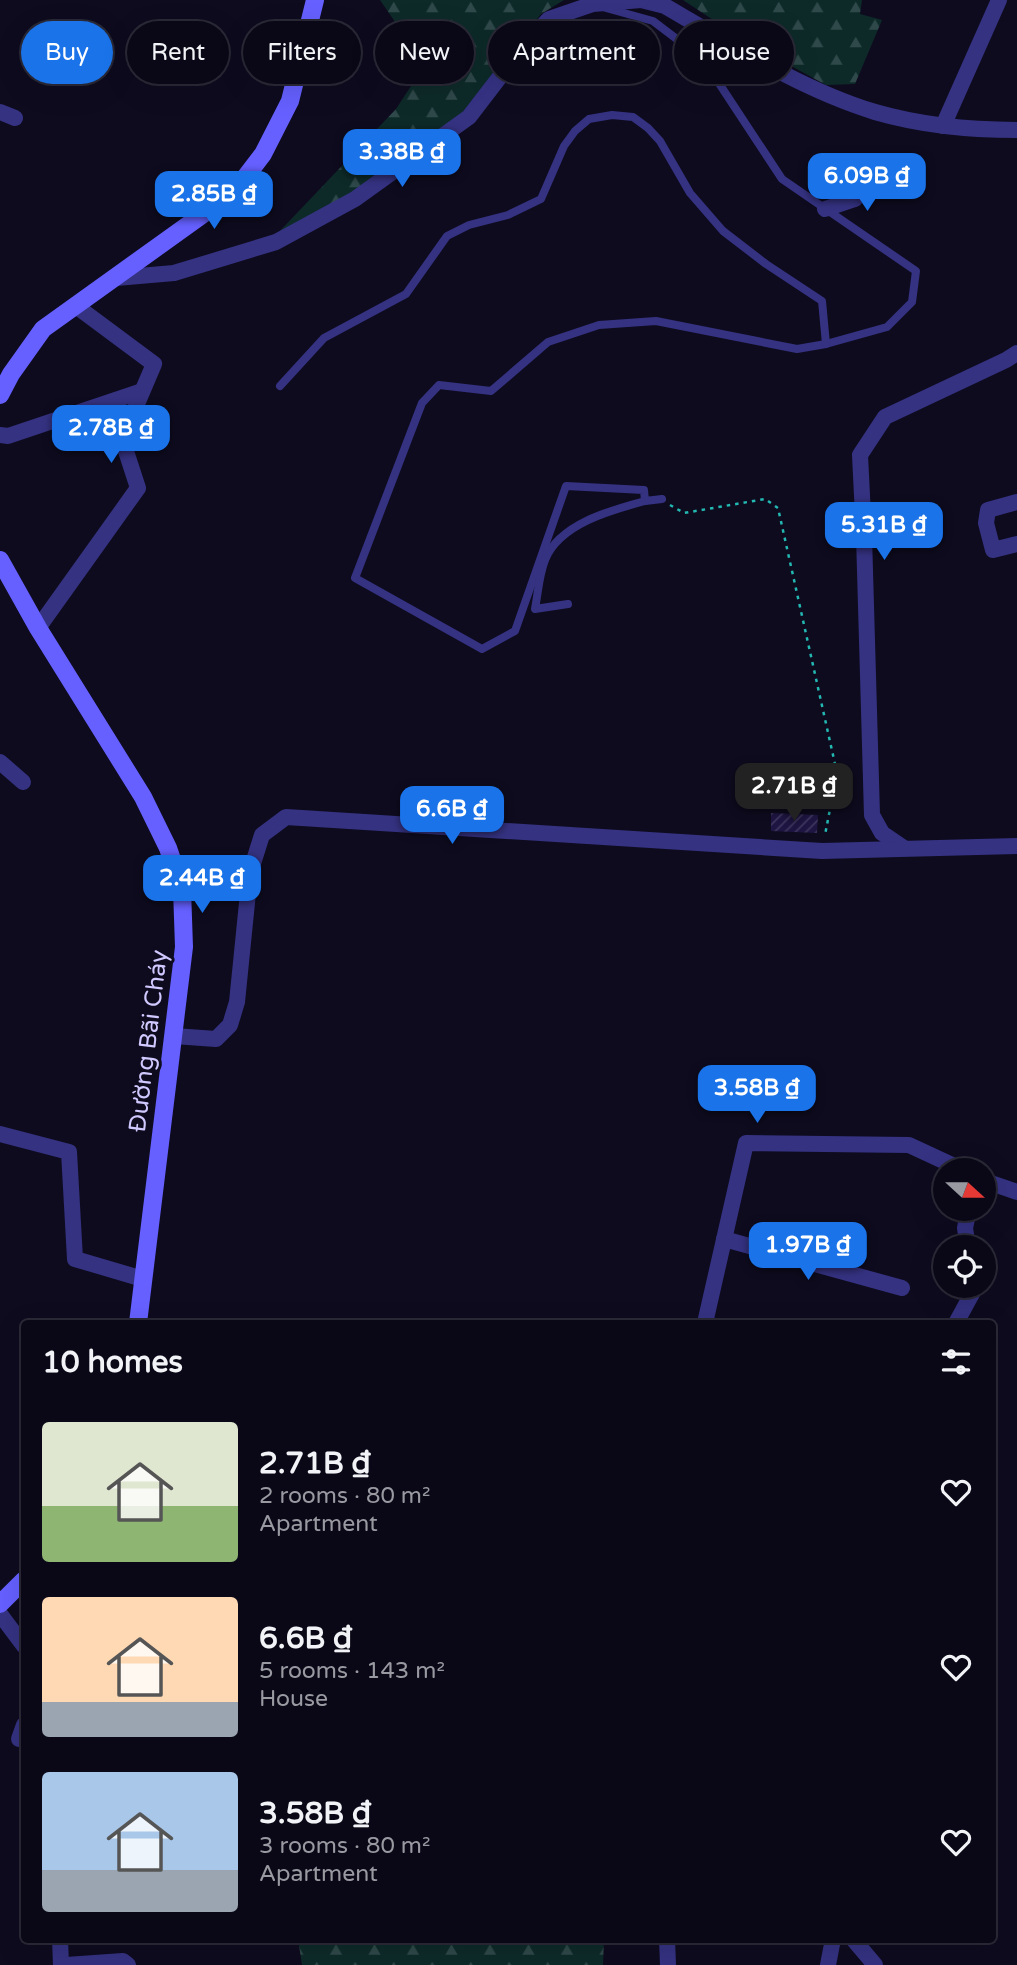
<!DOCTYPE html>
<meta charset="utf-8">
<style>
body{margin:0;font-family:"Varela Round",sans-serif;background:#131120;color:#f1f3f6;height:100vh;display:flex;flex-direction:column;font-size:26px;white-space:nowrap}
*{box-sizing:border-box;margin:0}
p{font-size:23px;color:#999aa1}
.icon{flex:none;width:38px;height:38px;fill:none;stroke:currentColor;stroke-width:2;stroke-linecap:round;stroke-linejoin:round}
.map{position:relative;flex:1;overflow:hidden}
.drawer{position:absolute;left:21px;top:1320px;width:975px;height:623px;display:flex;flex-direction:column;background:#0a0817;border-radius:7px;box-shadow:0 7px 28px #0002,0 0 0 2px #2a2936}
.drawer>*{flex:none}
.hud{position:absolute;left:21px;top:21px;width:976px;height:63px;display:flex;gap:14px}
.needle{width:46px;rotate:111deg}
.tools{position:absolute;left:933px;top:1158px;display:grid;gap:14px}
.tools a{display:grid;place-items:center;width:63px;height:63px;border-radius:50%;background:#0a0817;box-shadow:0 7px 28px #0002,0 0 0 2px #2a2936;font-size:35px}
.price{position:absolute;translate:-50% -60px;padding:0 16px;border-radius:14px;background:#1a73e8;color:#fff;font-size:23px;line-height:46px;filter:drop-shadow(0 2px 4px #0008)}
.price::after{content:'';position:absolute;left:50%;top:42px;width:21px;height:16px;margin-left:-10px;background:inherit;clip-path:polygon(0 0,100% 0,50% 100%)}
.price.active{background:#222;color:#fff}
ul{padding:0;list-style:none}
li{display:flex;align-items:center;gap:21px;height:175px;padding:0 21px}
li span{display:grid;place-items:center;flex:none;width:196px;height:140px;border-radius:7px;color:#555}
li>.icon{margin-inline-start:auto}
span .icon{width:84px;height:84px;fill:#fffc;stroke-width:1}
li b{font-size:30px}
h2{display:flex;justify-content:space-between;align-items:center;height:84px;padding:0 21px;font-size:30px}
.pill{padding:0 24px;border-radius:32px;background:#0a0817;box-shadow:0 7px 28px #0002,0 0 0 2px #2a2936;font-size:24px;line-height:63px}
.pill.active{background:#1a73e8;color:#fff}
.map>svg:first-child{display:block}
</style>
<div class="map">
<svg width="1017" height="1965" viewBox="0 0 1017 1965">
<defs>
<pattern id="forest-firs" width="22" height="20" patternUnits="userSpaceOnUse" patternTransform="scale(1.75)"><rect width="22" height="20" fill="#0d2a29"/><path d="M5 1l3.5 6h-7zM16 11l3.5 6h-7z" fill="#2f4849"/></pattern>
<pattern id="building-hatch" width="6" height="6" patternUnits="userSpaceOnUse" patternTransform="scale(1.75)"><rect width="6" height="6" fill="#1f1542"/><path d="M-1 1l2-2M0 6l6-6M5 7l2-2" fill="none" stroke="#3e365e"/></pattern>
</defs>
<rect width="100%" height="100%" fill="#0e0b1f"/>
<g fill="url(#forest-firs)">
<path d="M380 0H564L541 14 462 113 350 194 278 233 396 109 415 80 385 60 400 29Z"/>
<path d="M683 0H862L860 14 882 20 855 84 826 85 742 39Z"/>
<path d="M298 1939H604L603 1965H302Z"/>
</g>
<path fill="url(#building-hatch)" d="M771 813 818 815 817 833 771 831Z"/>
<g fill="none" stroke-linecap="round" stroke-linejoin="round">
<path stroke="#23b8b1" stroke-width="2.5" stroke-dasharray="3.5 5" stroke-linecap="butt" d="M670 505 684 513 765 499 778 508 837 773 825 835"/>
<g stroke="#353282" stroke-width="8">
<path d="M606 8 653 21 703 59 782 179 916 271 912 302 887 327 826 344 797 349 656 321 599 325 548 342 491 391 439 385 422 403 355 578 482 649 515 631 566 486 644 490 645 501 662 499"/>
<path d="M280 386 324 338 406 294 447 236 469 225 508 215 541 199 564 146 575 131 589 119 612 115 633 117 648 128 660 141 690 193 723 231 766 264 822 301 826 344"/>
<path d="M568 604 535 609C538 593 539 575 545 560 559 524 611 510 645 501"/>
</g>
<g stroke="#353282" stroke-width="16">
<path d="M641 0 665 6C732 45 800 89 875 112 920 125 970 130 1017 130"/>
<path d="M0 112 15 118"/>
<path d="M943 126 999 0"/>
<path d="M825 209 855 199 876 171"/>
<path d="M116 278 174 273 276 242 355 199 469 117 519 52 549 19 593 4 641 0"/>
<path d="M0 435 8 436 142 391"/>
<path d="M1017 502 988 510 986 523 993 550 1017 544"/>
<path d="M38 628 138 488 122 439 154 364 76 306"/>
<path d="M0 762 23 782"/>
<path d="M904 848 882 833 872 815 864 536 860 455 885 417 1006 360 1017 353"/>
<path d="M174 1036 216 1039 230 1025 237 1002 250 873 262 835 286 817 822 851 1017 846"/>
<path d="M0 1134 69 1152 75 1259 143 1279"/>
<path d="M984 1188 991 1183 1017 1192"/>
<path d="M724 1239 902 1288"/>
<path d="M968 1248 965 1228 969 1209"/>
<path d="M705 1323 746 1143 909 1145 965 1171"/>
<path d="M956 1323 974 1290V1286"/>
<path d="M0 1614 24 1646"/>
<path d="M19 1739 24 1725"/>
<path d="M60 1939 61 1965"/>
<path d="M667 1939 668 1965"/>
<path d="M853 1939 875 1965"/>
<path d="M66 1965 123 1961 128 1965"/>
<path d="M828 1965 833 1939"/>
</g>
<g stroke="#6560ff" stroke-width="18">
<path d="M0 395 11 374 43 329 234 192 263 154 290 101 315 0"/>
<path d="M0 560 38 628 143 797 168 848 182 889 184 947 138 1323"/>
<path d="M0 1604 24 1580"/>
</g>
</g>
<g text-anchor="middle" stroke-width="6" stroke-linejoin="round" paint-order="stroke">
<g font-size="24" fill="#d0c9ff" stroke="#0e0b1f">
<text transform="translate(148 1041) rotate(-83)" y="8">Đường Bãi Cháy</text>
</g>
</g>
</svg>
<div class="tools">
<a><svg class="needle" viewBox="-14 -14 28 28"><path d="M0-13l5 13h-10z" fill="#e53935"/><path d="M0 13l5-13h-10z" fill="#999aa1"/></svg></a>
<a><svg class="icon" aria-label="locate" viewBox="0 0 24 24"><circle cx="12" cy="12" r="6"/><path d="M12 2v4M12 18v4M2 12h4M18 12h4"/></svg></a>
</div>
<b class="price" style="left:402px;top:189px">3.38B ₫</b>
<b class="price" style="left:867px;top:213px">6.09B ₫</b>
<b class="price" style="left:214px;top:231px">2.85B ₫</b>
<b class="price" style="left:111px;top:465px">2.78B ₫</b>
<b class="price" style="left:884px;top:562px">5.31B ₫</b>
<b class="price active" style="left:794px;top:823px">2.71B ₫</b>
<b class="price" style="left:452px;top:846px">6.6B ₫</b>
<b class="price" style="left:202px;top:915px">2.44B ₫</b>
<b class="price" style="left:757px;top:1125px">3.58B ₫</b>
<b class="price" style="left:808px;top:1282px">1.97B ₫</b>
<div class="hud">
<a class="pill active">Buy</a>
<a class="pill">Rent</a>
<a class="pill">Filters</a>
<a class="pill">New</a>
<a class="pill">Apartment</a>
<a class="pill">House</a>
</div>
<section class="drawer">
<h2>10 homes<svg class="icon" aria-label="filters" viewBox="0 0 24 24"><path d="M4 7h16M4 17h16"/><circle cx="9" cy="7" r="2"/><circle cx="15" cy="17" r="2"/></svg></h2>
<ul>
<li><span style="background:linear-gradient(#dfe7d0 60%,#8fb573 0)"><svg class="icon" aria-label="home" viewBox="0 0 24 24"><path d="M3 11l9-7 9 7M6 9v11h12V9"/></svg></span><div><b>2.71B ₫</b><p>2 rooms · 80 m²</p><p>Apartment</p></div><svg class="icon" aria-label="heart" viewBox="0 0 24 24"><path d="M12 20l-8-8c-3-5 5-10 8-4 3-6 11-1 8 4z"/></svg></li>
<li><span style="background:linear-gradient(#ffd9b3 75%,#9aa5b1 0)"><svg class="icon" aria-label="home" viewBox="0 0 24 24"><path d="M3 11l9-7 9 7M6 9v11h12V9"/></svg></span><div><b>6.6B ₫</b><p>5 rooms · 143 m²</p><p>House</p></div><svg class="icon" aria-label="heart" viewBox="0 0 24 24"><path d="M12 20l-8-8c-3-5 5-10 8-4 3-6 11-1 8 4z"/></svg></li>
<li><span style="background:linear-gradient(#a9c7e8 70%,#9aa5b1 0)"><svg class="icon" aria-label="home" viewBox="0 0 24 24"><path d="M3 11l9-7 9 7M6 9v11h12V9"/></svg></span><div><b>3.58B ₫</b><p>3 rooms · 80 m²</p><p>Apartment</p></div><svg class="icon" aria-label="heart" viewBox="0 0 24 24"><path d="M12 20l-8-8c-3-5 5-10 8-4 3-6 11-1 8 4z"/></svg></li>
</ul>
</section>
</div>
